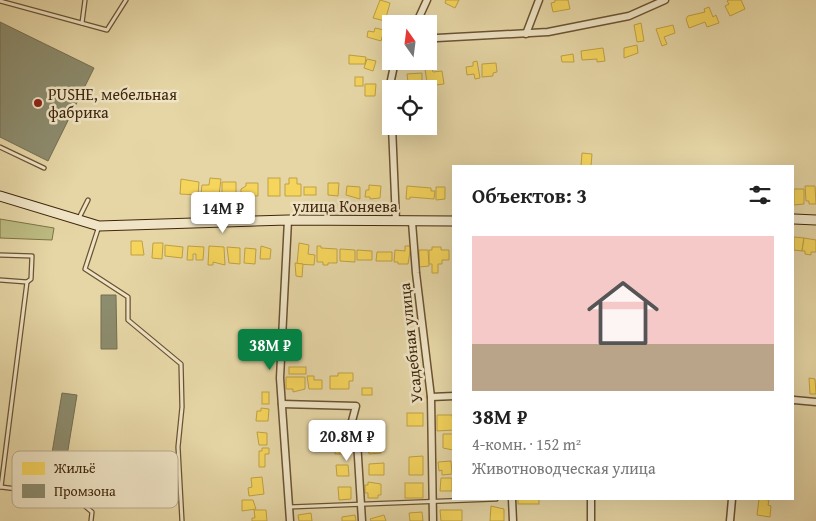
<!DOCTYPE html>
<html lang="ru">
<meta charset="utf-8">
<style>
body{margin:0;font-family:"Gentium Book Plus",serif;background:#f6f6f6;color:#222;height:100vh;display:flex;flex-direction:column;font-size:19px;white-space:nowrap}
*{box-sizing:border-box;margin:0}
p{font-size:16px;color:#767676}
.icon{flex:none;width:28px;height:28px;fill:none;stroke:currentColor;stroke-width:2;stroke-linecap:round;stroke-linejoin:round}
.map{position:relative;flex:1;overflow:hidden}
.drawer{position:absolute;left:452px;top:165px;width:342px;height:335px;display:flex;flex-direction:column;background:#fff;border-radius:0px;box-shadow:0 5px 20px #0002}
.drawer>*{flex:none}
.needle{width:32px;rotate:346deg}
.controls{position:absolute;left:382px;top:15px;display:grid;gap:10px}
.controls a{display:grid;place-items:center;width:55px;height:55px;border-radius:0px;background:#fff;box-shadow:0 5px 20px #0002;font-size:25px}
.price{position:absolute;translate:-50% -42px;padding:0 11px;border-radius:5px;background:#fff;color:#222;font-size:16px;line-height:32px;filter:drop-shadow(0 1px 2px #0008)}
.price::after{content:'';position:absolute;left:50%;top:30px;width:15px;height:11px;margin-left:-8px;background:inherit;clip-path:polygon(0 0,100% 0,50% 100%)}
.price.selected{background:#0b8043;color:#fff}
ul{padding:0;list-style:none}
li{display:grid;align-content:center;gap:10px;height:265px;padding:0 20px}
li+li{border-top:1px solid #e0e0e0}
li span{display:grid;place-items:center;height:155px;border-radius:0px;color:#555}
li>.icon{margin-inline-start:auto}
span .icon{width:90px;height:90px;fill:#fffc;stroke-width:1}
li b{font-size:21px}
h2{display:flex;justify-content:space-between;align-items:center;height:60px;padding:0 20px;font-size:21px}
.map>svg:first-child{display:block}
</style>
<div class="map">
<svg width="816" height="521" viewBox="0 0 816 521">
<rect width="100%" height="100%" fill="#e6d6a6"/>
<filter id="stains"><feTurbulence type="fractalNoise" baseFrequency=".004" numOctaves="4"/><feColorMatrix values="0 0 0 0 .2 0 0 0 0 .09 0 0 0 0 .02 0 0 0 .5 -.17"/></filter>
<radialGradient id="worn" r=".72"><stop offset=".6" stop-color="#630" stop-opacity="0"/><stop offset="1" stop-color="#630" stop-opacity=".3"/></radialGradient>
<path fill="#bcbc82" stroke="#7e7247" d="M0 219 54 228 52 240 0 238Z"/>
<g fill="#f6d55c" stroke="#bfa144">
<path d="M380 0 390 3 385 21 373 18Z"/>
<path d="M446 0H459L455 8 445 3Z"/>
<path d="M555 0H568L570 9 553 12 551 3 555 2Z"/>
<path d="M729 0H741L745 9 730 16 725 6 729 4 727 1Z"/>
<path d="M709 7 713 17 716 15 719 23 707 27 705 22 689 28 686 19 688 16 705 12 704 9Z"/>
<path d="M641 23 644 41 637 42 634 25Z"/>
<path d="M673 25 675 33 664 37 667 44 662 46 656 29Z"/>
<path d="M375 28 384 30 381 41 367 37 368 31 374 32Z"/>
<path d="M637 45 638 53 624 58V48Z"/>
<path d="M603 48 605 61 597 62V59L582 60 581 51Z"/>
<path d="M573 54 574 62H562L561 56Z"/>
<path d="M349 55 366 57 365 64H349Z"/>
<path d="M367 59 376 61 373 71 364 68Z"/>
<path d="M477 61 480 78 475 79 474 74 467 75 466 67 473 66V62Z"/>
<path d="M496 63 497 72 493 73V76L482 77V64Z"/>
<path d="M432 68 433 72 442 71 444 84 436 85 435 81 427 82 425 69Z"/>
<path d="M422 73V81L412 85 411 82H408L407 74Z"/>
<rect x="355" y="77" width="8" height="9"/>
<path d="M365 84H376L375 96H365Z"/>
<path d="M582 153 592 154 591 166H581Z"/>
<path d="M210 178 221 179 219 195 201 194 202 185H209Z"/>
<rect x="268" y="178" width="12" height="18"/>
<path d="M289 178H297V184H301V196H285V184H289Z"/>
<path d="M181 179 199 182 198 195 180 194Z"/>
<path d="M222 182H236V198L222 195Z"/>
<path d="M246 183H258V196H241V189L246 186Z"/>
<path d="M328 183H339L338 196 328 195Z"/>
<path d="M369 185 381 186 380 198 370 199V197H365L366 190H369Z"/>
<path d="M347 186 360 187V199L346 195Z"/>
<path d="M407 186 431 188V191H435L434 199 410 197V199H406Z"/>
<path d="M805 186H815L816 204H809V201H806Z"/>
<rect x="304" y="187" width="12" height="8"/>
<path d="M436 187H445V199L436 200Z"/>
<path d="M794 189H804V204L794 205Z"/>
<path d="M794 237 804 238 802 251 794 250Z"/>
<path d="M804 238 816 240V252H811V255L805 254V251H802Z"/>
<path d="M131 241H142L144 255H131Z"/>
<path d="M153 243H163L162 259 152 258Z"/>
<path d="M299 243 309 245 308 254 315 255 314 265 297 264Z"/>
<path d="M165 245 183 247 182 258 165 256Z"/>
<path d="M188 246 204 247 203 260H196V254H193V260H187Z"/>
<path d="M209 246 224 247 225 265 213 262V265H208Z"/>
<path d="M261 246 271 249 270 259H260Z"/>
<path d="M317 246H321V248L337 249V263H328V265H323V262H317Z"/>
<path d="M405 246H411L408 264H398V262H394L395 250 405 251Z"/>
<path d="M227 247 240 248V264L229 263Z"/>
<path d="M432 247H441V250H449V260H442V264H438V273H432V264H429V250H432Z"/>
<path d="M245 248 256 249 255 264 244 263Z"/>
<path d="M340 249 355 250V262L340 261Z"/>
<path d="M357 250 372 251V260H357Z"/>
<path d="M419 250H428L429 266 419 267Z"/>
<path d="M377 252H392V261H376Z"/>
<path d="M295 263 303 264 302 277 296 276Z"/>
<rect x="289" y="367" width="17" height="7"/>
<path d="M338 373H353V381H349V389H330V376H338Z"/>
<path d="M307 376H314V380H322V389H309Z"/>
<path d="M286 377H305V389L293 392V389H286Z"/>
<path d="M809 378 815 379 816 394H810Z"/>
<rect x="362" y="388" width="10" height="7"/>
<rect x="262" y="392" width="7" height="12"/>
<path d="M261 408 269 409 268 421H256L257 411H261Z"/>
<rect x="407" y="413" width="16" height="13"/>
<path d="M437 415H452L454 430 437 431Z"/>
<path d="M257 432 267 433V445H259Z"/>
<path d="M443 434H454L453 450 443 448Z"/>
<path d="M347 443V454H335V444Z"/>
<path d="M381 443V453L369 454 368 444Z"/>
<path d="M262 448H269V454H265V467H259V451H262Z"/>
<path d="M423 456V475H409V457Z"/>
<path d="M451 461 452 474 442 475V470L439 471 438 462Z"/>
<path d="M384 463V475H369V464Z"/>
<path d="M336 465H348L349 476H337Z"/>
<path d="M262 477 264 494 249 496 248 488 252 487 251 478Z"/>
<path d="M441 478H452V491H440Z"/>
<path d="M368 482 381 484V495H378V498H368V493H365V485H368Z"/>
<rect x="405" y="483" width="18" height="15"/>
<path d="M338 487H351V499L339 500Z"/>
<rect x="518" y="499" width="21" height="5"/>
<path d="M759 499 769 500 768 505 771 506 770 517 757 515Z"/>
<path d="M242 500H253L256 509 242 511Z"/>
<path d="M491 506 504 509V521H490Z"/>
<path d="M254 510H266L267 521H252V518H255Z"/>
<path d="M440 510H462V521H441Z"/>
<path d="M422 512 423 521H410L409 513Z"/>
<path d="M311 513 312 521H299L298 515Z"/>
<path d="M355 515 356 521H342V517Z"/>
<path d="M384 515 386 521H371L370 519Z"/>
</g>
<g fill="#8c8c6e" stroke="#756e51">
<path d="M0 22 94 68 48 161 0 137Z"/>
<path d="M101 295H116L117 349H101Z"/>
<path d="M62 393 77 395 66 462 51 459Z"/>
</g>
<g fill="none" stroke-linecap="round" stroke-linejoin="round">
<defs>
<g id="lane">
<path d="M0 1 107 30 126 0"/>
<path d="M82 23 85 0"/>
<path d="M0 147 44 168"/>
<path d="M79 218 88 200"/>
<path d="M99 226 85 269 128 297V320L181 364 182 407 178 447 182 521"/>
<path d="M0 255 32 256 31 279 27 282 0 280"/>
<path d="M1 487 27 282"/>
<path d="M1 487 73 496 92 512 91 521"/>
<path d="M289 507 496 499"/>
</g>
<g id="street">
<path d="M416 24 427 0"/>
<path d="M526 34 539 0"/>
<path d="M429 37 437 38 548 32 629 16 665 0"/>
<path d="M391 97V80L395 61"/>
<path d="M392 126 396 221"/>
<path d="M288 220 280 378 290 521"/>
<path d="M412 222 416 273 431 397 433 521"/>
<path d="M431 397 454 396"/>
<path d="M794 400 816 402"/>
<path d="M282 404 356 406 352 421 357 441 362 521"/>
<path d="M512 499 513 521"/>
<path d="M591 499V521"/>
<path d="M730 521 732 499"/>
</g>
<g id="secondary">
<path d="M0 196 99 226 288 220 454 221"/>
<path d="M794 219 816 220"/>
</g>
</defs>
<use href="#lane" stroke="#6a5332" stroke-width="5.5"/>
<use href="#street" stroke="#6a5332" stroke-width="9"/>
<use href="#secondary" stroke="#40270c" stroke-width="11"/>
<use href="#lane" stroke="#efe4c5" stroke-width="3"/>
<use href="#street" stroke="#efe4c5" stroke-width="6"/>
<use href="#secondary" stroke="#efe4c5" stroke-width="9"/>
</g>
<circle fill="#8f2418" stroke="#efe4c5" stroke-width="2" cx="38" cy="103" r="5"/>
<g text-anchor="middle" stroke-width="5" stroke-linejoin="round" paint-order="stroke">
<g font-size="16" fill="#40270c" stroke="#efe4c5" text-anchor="start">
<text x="48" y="100">PUSHE, мебельная<tspan x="48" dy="18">фабрика</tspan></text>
</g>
<g font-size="16" fill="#40270c" stroke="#efe4c5">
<text x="345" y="212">улица Коняева</text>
<text transform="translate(410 343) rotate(-96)" y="6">Усадебная улица</text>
</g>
</g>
<rect x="12" y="451" width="166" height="57" rx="8" fill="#efe4c5" stroke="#baab8e" stroke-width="1"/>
<rect x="22" y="462" width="23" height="13" fill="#f6d55c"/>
<rect x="22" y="484" width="23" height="14" fill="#8c8c6e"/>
<g font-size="14" fill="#40270c">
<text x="54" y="473">Жильё</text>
<text x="54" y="496">Промзона</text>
</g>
<rect width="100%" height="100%" filter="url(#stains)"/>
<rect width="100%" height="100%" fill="url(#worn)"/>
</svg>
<div class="controls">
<a><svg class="needle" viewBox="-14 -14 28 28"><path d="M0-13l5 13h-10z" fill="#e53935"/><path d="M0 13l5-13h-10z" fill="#767676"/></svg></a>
<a><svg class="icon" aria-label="locate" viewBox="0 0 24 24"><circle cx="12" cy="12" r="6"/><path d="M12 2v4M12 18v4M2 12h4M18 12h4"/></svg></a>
</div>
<b class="price" style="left:223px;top:234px">14M ₽</b>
<b class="price selected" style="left:270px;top:371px">38M ₽</b>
<b class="price" style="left:347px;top:462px">20.8M ₽</b>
<section class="drawer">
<h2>Объектов: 3<svg class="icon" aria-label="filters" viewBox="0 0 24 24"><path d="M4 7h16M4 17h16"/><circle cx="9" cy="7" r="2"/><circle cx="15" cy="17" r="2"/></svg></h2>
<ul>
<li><span style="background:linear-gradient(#f6c9c9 70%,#b9a48a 0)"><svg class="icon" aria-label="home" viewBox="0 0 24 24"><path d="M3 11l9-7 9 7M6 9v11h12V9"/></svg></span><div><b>38M ₽</b><p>4-комн. · 152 m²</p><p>Животноводческая улица</p></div></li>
</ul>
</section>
</div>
